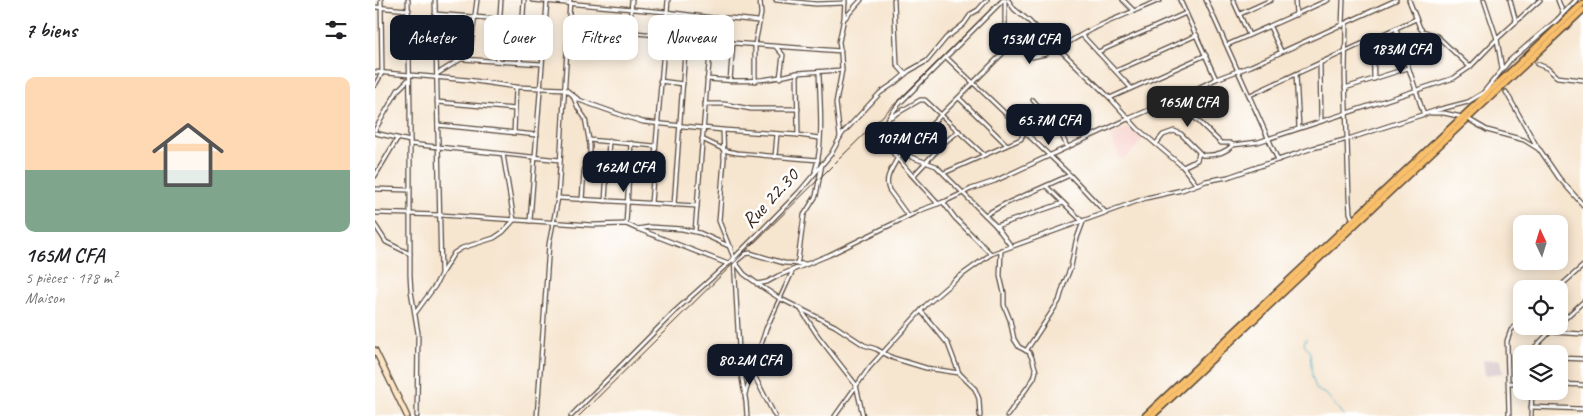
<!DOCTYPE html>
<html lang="fr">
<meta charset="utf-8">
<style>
body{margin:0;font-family:Caveat,sans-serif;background:#f6f6f6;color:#202124;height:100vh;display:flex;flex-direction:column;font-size:19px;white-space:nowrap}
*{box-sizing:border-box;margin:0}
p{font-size:16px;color:#757577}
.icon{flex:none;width:28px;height:28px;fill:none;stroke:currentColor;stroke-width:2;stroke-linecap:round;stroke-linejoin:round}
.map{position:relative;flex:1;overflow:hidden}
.panel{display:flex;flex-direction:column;background:#fff;width:375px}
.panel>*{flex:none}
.banner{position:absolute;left:15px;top:15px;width:475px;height:45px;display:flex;gap:10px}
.needle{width:32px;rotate:356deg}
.fabs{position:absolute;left:1138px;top:215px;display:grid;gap:10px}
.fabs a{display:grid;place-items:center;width:55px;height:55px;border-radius:10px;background:#fff;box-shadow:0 2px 12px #0003;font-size:25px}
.price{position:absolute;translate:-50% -42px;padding:0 11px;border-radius:10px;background:#111827;color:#fff;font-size:16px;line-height:32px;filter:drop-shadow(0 1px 2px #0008)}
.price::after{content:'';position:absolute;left:50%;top:30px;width:15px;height:11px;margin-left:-8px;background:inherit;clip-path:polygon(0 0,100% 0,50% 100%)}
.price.active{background:#222;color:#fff}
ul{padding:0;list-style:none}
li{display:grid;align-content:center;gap:10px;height:265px;padding:0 25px}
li+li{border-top:1px solid #e0e0e0}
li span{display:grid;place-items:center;height:155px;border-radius:10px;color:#555}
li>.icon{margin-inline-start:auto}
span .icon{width:90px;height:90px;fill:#fffc;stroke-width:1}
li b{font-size:21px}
h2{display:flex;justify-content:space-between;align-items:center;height:60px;padding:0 25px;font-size:21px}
.pill{padding:0 18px;border-radius:10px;background:#fff;box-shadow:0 2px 12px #0003;font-size:18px;line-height:45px}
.pill.active{background:#111827;color:#fff}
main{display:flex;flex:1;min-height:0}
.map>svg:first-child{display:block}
</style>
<main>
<section class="panel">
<h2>7 biens<svg class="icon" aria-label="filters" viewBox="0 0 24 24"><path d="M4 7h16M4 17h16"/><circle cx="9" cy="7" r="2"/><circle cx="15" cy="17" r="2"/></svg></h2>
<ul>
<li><span style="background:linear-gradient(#ffd9b3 60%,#7fa58c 0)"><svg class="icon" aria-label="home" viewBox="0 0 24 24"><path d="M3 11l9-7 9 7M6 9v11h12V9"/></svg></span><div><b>165M CFA</b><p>5 pièces · 178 m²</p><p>Maison</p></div></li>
</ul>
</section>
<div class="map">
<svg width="1208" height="416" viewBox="0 0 1208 416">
<rect width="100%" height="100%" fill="#fff"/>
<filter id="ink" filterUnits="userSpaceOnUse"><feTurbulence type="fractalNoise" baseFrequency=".02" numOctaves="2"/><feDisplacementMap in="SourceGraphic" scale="10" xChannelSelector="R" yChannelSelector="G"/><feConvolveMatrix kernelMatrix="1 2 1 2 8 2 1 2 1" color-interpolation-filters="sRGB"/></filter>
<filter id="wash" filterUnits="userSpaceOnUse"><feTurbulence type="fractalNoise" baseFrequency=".0096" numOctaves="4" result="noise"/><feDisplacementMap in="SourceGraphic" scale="20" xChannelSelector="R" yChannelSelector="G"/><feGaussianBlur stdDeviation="1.12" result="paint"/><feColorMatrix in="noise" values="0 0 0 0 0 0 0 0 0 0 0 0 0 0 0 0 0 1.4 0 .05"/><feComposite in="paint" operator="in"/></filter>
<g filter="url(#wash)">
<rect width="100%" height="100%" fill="#f6e5cf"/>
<path fill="#f7d0cb" d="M752 128 756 129 767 140 752 157 745 159 735 135Z"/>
<path fill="#d2bec2" d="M1126 359 1128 373 1110 375 1108 360Z"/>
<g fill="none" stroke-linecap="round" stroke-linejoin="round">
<path stroke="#43a7c3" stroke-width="1" d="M931 338 929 343 935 353 937 376 941 388 943 391 951 394 969 416"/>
</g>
</g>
<g filter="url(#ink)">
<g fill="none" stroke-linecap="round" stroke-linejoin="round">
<defs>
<g id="street">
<path d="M33 0 35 108V275L36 291 43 333 42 416"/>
<path d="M157 0 291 12 339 18H355L383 21"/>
<path d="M401 0 441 4 470 3"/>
<path d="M519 0 522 65 530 74"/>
<path d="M633 0 639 9 654 21 679 47 684 49 735 98 763 129 808 167 821 184"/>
<path d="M748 0 759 11"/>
<path d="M805 0 841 79"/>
<path d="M831 0 903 160"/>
<path d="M858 0 874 35"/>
<path d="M920 0 921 15"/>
<path d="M1034 0 1045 28 1048 31 1062 36 1095 67"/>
<path d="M1109 0 1122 39 1127 69"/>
<path d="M1135 0 1141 22"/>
<path d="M1183 0 1188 13"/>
<path d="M0 7 34 10"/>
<path d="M60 14 125 19"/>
<path d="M865 14 896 0"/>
<path d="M470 18 486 0"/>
<path d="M971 24 970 76 974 198 975 213 978 220"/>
<path d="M194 26 358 43 466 51"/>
<path d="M967 26 968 0"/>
<path d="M895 27 906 51"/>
<path d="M1021 29 1049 115"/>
<path d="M254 31 257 0"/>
<path d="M707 35 756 88"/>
<path d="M635 36 657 57 671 54 679 47"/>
<path d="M998 39 999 79"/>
<path d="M852 45 953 0"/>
<path d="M401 47 408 55 405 78"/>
<path d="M684 49C714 27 751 15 785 0"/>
<path d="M723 52 811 13"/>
<path d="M999 54 1026 47"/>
<path d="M572 58 695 175 731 213"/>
<path d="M86 59 167 64"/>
<path d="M122 60 126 0"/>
<path d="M145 62 149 0"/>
<path d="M945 63 946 121"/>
<path d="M1162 64 1172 68 1182 77 1208 80"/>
<path d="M741 71 822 35"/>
<path d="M0 72 93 80 141 87 190 89 204 100 249 116 268 122 348 130 423 135"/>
<path d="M422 73 467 70"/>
<path d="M62 74 86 59 96 45 102 0"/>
<path d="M921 74 924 128"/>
<path d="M332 79C366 82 389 82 422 73L423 135 444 138"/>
<path d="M285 81 308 84"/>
<path d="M355 81 358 43"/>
<path d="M380 81V44L386 14 385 0"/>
<path d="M0 85 7 73 6 0"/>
<path d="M970 88 1033 68"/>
<path d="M1131 92 1164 150"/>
<path d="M875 95 1041 19"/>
<path d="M198 96 203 108 210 118 215 145V153L209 171 207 200"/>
<path d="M805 97 820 118 846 143H855L858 145 883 142 1079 78 1095 67 1122 39 1165 0"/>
<path d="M584 98 631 144"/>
<path d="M735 98 831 55"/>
<path d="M658 100 687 135 692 147"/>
<path d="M62 102 140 109"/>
<path d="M330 104H349L376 109H423"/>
<path d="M1056 113H1069L1087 117"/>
<path d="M516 117 545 100H550L609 155"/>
<path d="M1093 119 1112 130 1149 140 1165 150 1184 178 1208 205"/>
<path d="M63 125 162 135"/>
<path d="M0 130 23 90 34 79"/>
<path d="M348 130 349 160 344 221 359 258 365 367 371 402 372 416"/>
<path d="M0 133 35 141"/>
<path d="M139 133 141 87"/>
<path d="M465 137 461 103 467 70 466 55 464 42 469 18 470 0"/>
<path d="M327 139 352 151 362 153 443 160"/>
<path d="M214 140 280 146"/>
<path d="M35 144 185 160"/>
<path d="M781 144 788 135 799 131 806 134 827 155C838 156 850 153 858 145"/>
<path d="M533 149 534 154 536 157 561 166 621 226 636 246"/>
<path d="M400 157 402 134"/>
<path d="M808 167 822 160 824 153"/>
<path d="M440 171C449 142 445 104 444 72"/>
<path d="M569 173 646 139 648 134"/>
<path d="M539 175 571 141 584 131"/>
<path d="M0 176 22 139"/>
<path d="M0 189 34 190"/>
<path d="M183 198 322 206"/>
<path d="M230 201 234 141"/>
<path d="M568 202 580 218 616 254"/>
<path d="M276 203 293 0"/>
<path d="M563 204C553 192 507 146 508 134 509 123 518 111 525 103L628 0"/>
<path d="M299 205 311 38"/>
<path d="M0 213 65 215 217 225 251 224 262 229 275 227 307 229 325 233 356 247"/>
<path d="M610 215 630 204 695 175"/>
<path d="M533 216 514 190C509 178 517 169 522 159L633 48 636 41 630 27V0"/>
<path d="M155 221 172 2"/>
<path d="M251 224 256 143"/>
<path d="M0 225 11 242 35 254"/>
<path d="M621 226 688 203"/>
<path d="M263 229 353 264"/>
<path d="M320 231 332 83 339 18"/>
<path d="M626 250 625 276 629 293V305L635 320 639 339 644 347 654 352 657 358 661 371 659 378 632 416"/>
<path d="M421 264 423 260 429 215 441 196 447 164"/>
<path d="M432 264 409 263 375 253 370 254 360 262 369 274 387 287 404 298 460 326 489 345 501 349 518 358 551 368 584 373"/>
<path d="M66 274 79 253 87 248 119 238 128 232 139 220 128 154"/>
<path d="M382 284 392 282 403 276 454 255 546 210 571 201 596 189 620 181 753 119 805 97 841 79 876 66 1021 0"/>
<path d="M1182 289 1208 266"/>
<path d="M425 308 443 336 481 385 488 416"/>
<path d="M546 311 573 344 584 373 600 389 604 399 605 416"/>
<path d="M41 312 60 286 66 274 60 0"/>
<path d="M1184 324 1208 302"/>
<path d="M1168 326 1174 332 1208 334"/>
<path d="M365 348 400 416"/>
<path d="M651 351 684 301 689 284 696 267 701 241 708 222 671 186"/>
<path d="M1158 354 1160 347 1181 326"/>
<path d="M1184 358 1208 359"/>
<path d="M1134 383H1146"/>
<path d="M1184 384 1208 385"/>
<path d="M370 394 391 329 418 270"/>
<path d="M1156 407 1208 409"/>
<path d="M162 416 174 244 183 198 195 0"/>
<path d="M196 416 300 311 357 260 391 226 425 191 456 154 467 134 505 93 521 82 534 71 552 61 571 38 589 24 596 14 603 10 612 0"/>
<path d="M460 416 494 368 551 305 580 280 616 254 771 198 807 190 831 181 853 177 938 148 973 139 1062 110 1093 102 1108 93 1135 60 1182 20 1201 0"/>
<path d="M1134 416 1132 341 1136 330 1146 321"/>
<path d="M1156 416 1157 391"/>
</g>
<path id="secondary" d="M0 350 32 416"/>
<g id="primary">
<path d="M770 416 1208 3"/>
<path d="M777 416 1208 10"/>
</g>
</defs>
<use href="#street" stroke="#574639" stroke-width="5.5"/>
<use href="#secondary" stroke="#574639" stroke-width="7"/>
<use href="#primary" stroke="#574639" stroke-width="8"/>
<use href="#street" stroke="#fff" stroke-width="3"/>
<use href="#secondary" stroke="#fce5c4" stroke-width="4.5"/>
<use href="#primary" stroke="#f8bf6c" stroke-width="5"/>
<path stroke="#3b2a1e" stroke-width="1" d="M204 416 625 0"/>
</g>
</g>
<g text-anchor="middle" stroke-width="5" stroke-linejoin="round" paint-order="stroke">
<g font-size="21" fill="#3b2a1e" stroke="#fff">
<text transform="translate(395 198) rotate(-47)" y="7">Rue 22.30</text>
</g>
</g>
</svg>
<div class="fabs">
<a><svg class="needle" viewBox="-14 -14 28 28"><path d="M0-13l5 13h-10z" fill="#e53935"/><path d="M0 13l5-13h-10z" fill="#757577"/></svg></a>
<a><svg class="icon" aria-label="locate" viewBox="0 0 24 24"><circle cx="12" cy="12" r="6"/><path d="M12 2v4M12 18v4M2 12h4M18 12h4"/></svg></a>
<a><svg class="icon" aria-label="layers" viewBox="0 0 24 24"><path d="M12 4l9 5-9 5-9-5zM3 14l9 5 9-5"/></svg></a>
</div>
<b class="price" style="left:655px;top:65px">153M CFA</b>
<b class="price" style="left:1026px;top:75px">183M CFA</b>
<b class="price active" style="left:813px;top:128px">165M CFA</b>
<b class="price" style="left:674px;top:146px">65.7M CFA</b>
<b class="price" style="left:531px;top:164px">107M CFA</b>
<b class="price" style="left:249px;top:193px">162M CFA</b>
<b class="price" style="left:375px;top:386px">80.2M CFA</b>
<div class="banner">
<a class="pill active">Acheter</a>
<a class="pill">Louer</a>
<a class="pill">Filtres</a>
<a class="pill">Nouveau</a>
</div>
</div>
</main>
